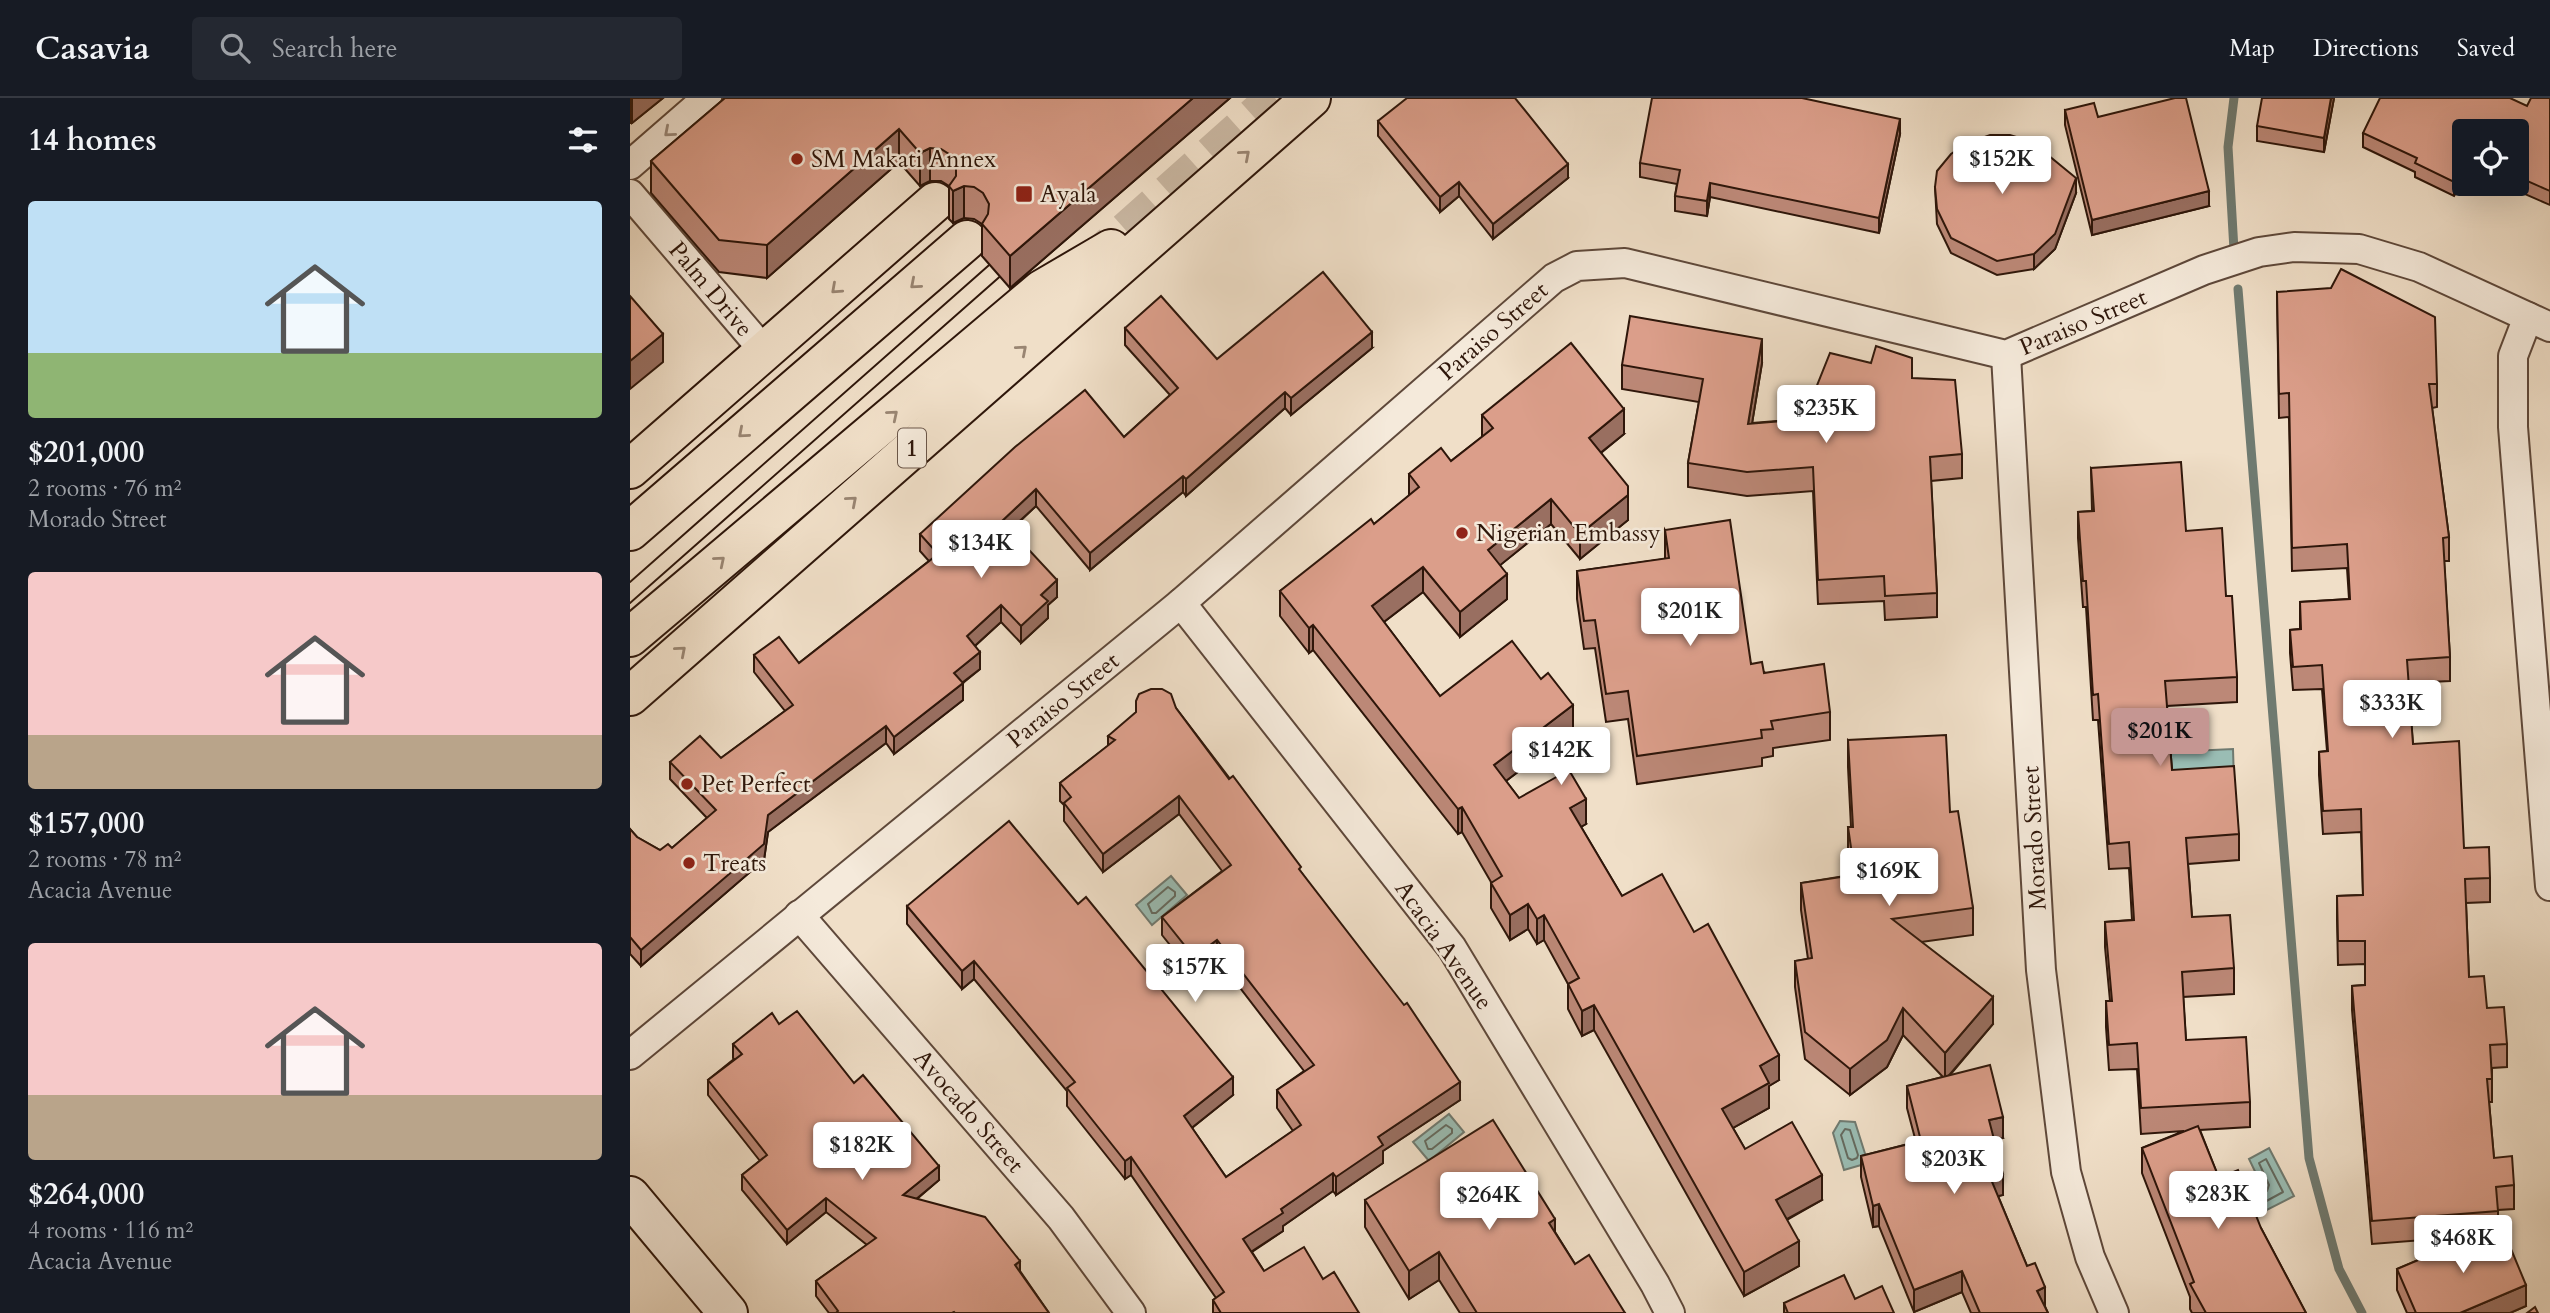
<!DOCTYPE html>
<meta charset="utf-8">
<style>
body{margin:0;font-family:Cardo,serif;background:#242831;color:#f1f3f6;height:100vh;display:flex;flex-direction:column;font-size:26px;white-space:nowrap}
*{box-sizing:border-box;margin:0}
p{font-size:23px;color:#9ea1a6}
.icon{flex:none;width:38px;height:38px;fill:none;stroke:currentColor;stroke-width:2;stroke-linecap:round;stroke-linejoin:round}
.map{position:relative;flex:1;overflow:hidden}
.drawer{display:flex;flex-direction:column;background:#171b24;width:630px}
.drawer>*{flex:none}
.fabs{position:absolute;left:1822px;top:21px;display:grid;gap:14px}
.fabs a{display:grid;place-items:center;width:77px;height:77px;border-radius:7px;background:#171b24;box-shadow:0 7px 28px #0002;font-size:35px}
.price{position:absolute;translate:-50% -60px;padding:0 16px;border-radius:7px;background:#fff;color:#222;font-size:23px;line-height:46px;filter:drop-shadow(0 2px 4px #0008)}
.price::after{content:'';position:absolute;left:50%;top:42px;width:21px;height:16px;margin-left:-10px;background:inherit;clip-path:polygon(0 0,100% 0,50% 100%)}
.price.active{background:#c59692;color:#111}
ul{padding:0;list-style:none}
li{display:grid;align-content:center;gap:14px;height:371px;padding:0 28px}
li span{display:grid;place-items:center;height:217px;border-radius:7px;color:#555}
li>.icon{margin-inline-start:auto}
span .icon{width:126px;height:126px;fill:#fffc;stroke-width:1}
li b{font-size:30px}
h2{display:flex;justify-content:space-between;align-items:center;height:84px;padding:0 28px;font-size:30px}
header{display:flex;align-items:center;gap:42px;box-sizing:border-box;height:98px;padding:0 35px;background:#171b24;border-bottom:2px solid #363941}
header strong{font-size:33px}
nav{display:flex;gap:38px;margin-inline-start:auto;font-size:24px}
.search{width:490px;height:63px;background:#242831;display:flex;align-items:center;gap:18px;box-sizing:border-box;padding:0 24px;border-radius:7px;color:#9ea1a6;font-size:26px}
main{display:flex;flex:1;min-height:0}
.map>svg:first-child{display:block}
</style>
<header>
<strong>Casavia</strong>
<div class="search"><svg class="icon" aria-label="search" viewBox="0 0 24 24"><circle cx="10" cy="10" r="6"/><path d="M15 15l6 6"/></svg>Search here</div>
<nav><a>Map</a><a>Directions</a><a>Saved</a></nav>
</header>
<main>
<section class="drawer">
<h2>14 homes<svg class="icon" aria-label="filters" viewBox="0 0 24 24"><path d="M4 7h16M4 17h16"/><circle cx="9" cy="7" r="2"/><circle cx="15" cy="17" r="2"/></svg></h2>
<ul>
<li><span style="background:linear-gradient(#bfe0f5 70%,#8fb573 0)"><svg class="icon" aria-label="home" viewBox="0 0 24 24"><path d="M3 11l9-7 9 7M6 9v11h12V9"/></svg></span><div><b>$201,000</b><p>2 rooms · 76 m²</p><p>Morado Street</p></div></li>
<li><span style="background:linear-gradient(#f6c9c9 75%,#b9a48a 0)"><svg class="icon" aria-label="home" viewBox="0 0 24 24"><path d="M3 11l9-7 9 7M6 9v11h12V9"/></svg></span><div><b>$157,000</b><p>2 rooms · 78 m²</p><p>Acacia Avenue</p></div></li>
<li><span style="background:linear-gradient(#f6c9c9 70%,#b9a48a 0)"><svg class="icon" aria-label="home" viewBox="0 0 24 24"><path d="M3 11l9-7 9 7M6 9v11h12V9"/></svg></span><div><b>$264,000</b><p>4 rooms · 116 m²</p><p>Acacia Avenue</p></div></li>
</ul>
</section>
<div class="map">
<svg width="1920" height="1215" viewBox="0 0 1920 1215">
<rect width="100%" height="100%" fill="#f0dfc8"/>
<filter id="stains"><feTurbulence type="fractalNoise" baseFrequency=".00286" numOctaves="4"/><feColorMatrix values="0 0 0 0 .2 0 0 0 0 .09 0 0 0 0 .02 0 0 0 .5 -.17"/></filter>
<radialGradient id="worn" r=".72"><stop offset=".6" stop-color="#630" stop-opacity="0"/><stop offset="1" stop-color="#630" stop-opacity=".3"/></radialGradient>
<g fill="#9abdb4" stroke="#6f7a70" stroke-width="2">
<path d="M1603 651 1604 683 1542 686 1540 654Z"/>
<path d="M541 778 557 797 522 827 506 807Z"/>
<path d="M819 1016 834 1034 799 1063 783 1044Z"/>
<path d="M1210 1023 1225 1024 1238 1065 1214 1072 1203 1035Z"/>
<path d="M1639 1050 1664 1098 1627 1117 1616 1096 1632 1088 1619 1061Z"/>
</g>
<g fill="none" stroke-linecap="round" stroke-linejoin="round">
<g stroke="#646a5f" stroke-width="2">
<path d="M538 789 545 794V798L526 815H522L518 806Z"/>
<path d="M816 1027 822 1031V1035L802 1051H798L795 1043Z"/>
<path d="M1215 1031 1220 1032 1228 1057 1227 1060 1222 1062 1218 1060 1211 1037Z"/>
<path d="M1636 1061 1653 1094 1631 1106 1627 1100 1637 1093 1639 1087 1629 1065Z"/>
</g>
<g stroke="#6f7a70" stroke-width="9">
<path d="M1604 152 1598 49 1604 0"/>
<path d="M1608 191 1679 1060 1709 1171 1732 1215"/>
</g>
<g stroke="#c9b7a2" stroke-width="38" stroke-dasharray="38 19" stroke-linecap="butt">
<path d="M454 171 645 0"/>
<path d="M184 411 275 330"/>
</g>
<defs>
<g id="street">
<path d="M0 67 77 0"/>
<path d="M0 96 135 254"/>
<path d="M1898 219 1883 258V329L1920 788"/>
<path d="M1376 257 1411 872 1436 1074 1460 1159 1484 1215"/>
<path d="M551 505 822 850 1025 1186 1040 1215"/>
<path d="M169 817 431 1120 501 1215"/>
<path d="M0 957 551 505 924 180 947 168 995 165 1376 257 1574 172 1629 154 1664 149 1729 151 1789 169 1920 229"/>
</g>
<path id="secondary" d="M0 1098 98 1215"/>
<g id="highway">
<path d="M0 371 305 104"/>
<path d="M0 433 337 142"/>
<path d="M0 539 411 192 481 151"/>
<path d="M0 598 681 0"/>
</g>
</defs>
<use href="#street" stroke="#5e483a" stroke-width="32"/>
<use href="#secondary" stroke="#2e160a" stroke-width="42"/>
<use href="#highway" stroke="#2e160a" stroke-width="42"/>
<use href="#street" stroke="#f5eadb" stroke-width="28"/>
<use href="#secondary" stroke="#f5eadb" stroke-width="38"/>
<use href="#highway" stroke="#f0dfc8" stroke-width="38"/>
<g stroke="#2e160a" stroke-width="2">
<path d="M0 484 375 153"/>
<path d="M0 505 383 167"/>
</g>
</g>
<g fill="#bc8877" stroke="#2e160a" stroke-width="2">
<path d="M0 0H33L2 25H0Z"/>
<path d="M95 0H600L380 190 352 158V126L344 121 334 120 323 125 319 121V88L311 83H300L290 88 269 64 137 180 89 174 21 95V63Z"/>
<path d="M1704 0 1694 54 1627 43V28Z"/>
<path d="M1920 0V107L1872 86H1886V33H1834V78L1824 98 1785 79V74L1733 49V35L1897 8Z"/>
<path d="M1435 12 1468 19 1579 108 1462 137 1435 27Z"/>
<path d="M748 23 938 80 863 141 829 98 810 114 748 38Z"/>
<path d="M1270 36 1249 135 1080 99 1077 118 1045 113V98L1047 86 1010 79V65Z"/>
<path d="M1305 89 1446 95 1425 151 1404 171 1367 177 1321 155 1307 126Z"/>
<path d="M1647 194 1807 286V309L1802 310 1819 439V463H1814L1820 559V583L1778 585 1783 646 1834 750 1860 780V804L1836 805 1839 879 1877 946V969L1862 970V1004H1859L1864 1060 1884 1087V1111L1868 1112V1128L1896 1208 1880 1215H1777L1767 1192V1171L1845 1138 1742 1146 1722 912V888L1735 887V866L1708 867 1707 822V798L1733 797 1731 734 1693 736 1689 677V654L1697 653 1692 591 1663 592 1660 555V532L1670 531V504L1719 501 1717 470 1662 473 1659 319 1649 320Z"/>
<path d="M495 230 587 261 742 250 661 317 655 310 556 398 553 394 460 472 406 408 381 432 427 499 418 507V520L391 545 371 524 345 548 350 571 333 585V602L264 656 256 645 138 734 134 762 11 868 0 856V731L7 739 30 752 42 750 77 720 40 681V664L91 660 155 613 124 574V557L169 565 299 463 290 453V436L494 339 540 297 495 247Z"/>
<path d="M1132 265 1122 325 1184 320V295L1282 280 1332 356V380L1301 383 1307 495V519L1255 522 1254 503 1188 506 1183 393 1117 398 1058 389V365L1069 304 992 291V267Z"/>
<path d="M852 317 994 336 971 355 998 422 950 461 921 426 870 467 877 501 830 539 793 494 754 524 810 598 943 632 876 683 889 700 956 726 951 729 992 798 1149 982 1139 988V1010L1103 1030 1115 1051 1192 1102 1157 1122 1169 1168 1114 1198 964 932 952 938 938 911V886L914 842 907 846 898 831 880 842 861 810V784L832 734 828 736 683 552 679 555 650 518V493L744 426 779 398V376L821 363 852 339Z"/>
<path d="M1461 370 1556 433 1596 498 1607 579V604L1537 608 1542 672 1609 736V762L1558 766 1562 819 1604 870V896L1553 899 1556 942 1620 1004V1029L1570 1032 1589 1080 1631 1130 1676 1215H1562L1560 1211V1199L1512 1075V1050L1554 1033 1511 1036 1507 971 1479 972 1476 929V903H1480L1475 849V824L1502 822 1499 770 1479 771 1468 622H1463L1456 509H1453L1448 440V414L1462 413Z"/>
<path d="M1035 432 1121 566 1200 614V642L1143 650V658L1132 660V668L1007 686 998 621 976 624 965 550 954 551 947 501V473L1035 461Z"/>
<path d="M546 610 671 774 830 1002 753 1053V1065L706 1097 703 1093 653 1128V1133L622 1154 634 1173 693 1181 729 1215H583V1202L586 1200 501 1077 495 1081 437 1008V993L344 881 332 891 277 826V808L603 997 562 1030 596 1079 663 1033 647 1010V992L674 973 587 860 564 877 532 837V819L592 773 549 716 473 774 434 723V707L430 703V685L478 648V638Z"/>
<path d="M1218 642 1320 714 1343 810V837L1291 844 1363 926 1320 977 1373 1040 1364 1042 1373 1097 1368 1098 1397 1168 1418 1215H1341L1332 1194 1284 1214 1249 1128 1243 1129 1231 1079V1058L1286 1044 1277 1010V988L1313 979 1273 937 1257 969 1220 997 1175 961 1165 889V863L1178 861 1171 812V785L1221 777 1218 756V729H1221L1218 669Z"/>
<path d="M149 926 224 985 309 1082 287 1101 390 1173 419 1215H199L186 1198V1183L237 1147 196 1114 157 1146 112 1092V1077L130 1063 78 997V982L104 961 103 960V946Z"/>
<path d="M735 1102 925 1134 945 1166 995 1215H830L809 1182 779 1201 735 1129Z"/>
<path d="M1225 1201 1264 1215H1154V1205Z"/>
</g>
<g fill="#996f61" stroke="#2e160a" stroke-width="2">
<path d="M2 0H33L2 25Z"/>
<path d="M563 0H600L380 190V158Z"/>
<path d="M1701 0H1704L1694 54V40Z"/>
<path d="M1270 21V36L1249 135V120Z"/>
<path d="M269 31V64L137 180V147Z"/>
<path d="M300 50V83L290 88V55Z"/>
<path d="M1834 63V78L1824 98V84Z"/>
<path d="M938 66V80L863 141V126Z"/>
<path d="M1446 80V95L1425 151 1404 171V156Z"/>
<path d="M829 84V98L810 114V99Z"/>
<path d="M1080 85V99L1077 118V103Z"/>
<path d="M334 88V120L323 125V93Z"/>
<path d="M1579 93V108L1462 137V122Z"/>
<path d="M742 234V250L661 317V300Z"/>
<path d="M33 236V264L0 291V263Z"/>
<path d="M1132 241V265L1118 350V326Z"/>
<path d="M655 294V310L556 398V381Z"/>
<path d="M994 311V336L959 364V340Z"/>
<path d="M553 378V394L460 472V455Z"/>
<path d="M406 391V408L372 439V423Z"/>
<path d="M998 397V422L950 461V436Z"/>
<path d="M921 401V426L858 477V452Z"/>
<path d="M793 469V494L742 533V508Z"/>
<path d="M877 476V501L830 539V514Z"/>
<path d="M427 482V499L418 507V520L391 545V528L411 497Z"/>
<path d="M371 507V524L337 555V538Z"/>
<path d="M683 527V552L679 555V530Z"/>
<path d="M350 554V571L324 591V575Z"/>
<path d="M333 585V602L264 656V639Z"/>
<path d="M943 607V632L864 692V667Z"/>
<path d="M256 628V645L138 734 134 762 11 868V852L138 717Z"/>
<path d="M549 698V716L473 774V756Z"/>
<path d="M956 701V726L940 735V710Z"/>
<path d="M832 709V734L828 736V711Z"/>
<path d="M898 806V831L880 842V817Z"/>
<path d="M914 817V842L907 846V821Z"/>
<path d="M587 842V860L564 877V859Z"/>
<path d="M344 863V881L332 891V873Z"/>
<path d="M1363 899V926L1315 982V955Z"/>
<path d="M964 907V932L952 938V913Z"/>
<path d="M1273 910V937L1257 969 1220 997V971Z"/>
<path d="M1149 957V982L1139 988V1010L1092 1036V1011L1130 968Z"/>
<path d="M603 979V997L554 1036V1018Z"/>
<path d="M830 984V1002L753 1053V1065L706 1097V1079L748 1039Z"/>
<path d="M1373 1019V1040L1359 1043V1022Z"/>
<path d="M501 1059V1077L495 1081V1063Z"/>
<path d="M309 1068V1082L273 1112V1097Z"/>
<path d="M703 1075V1093L653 1128V1133L613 1159V1141L651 1111Z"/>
<path d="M1373 1076V1097L1360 1100V1079Z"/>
<path d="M1192 1077V1102L1146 1127V1102Z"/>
<path d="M196 1100V1114L157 1146V1132Z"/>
<path d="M1249 1106V1128L1243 1129V1108Z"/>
<path d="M925 1121V1149L919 1125Z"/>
<path d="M1169 1143V1168L1114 1198V1174Z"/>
<path d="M809 1154V1182L779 1201V1173Z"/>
<path d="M390 1163V1178L385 1167Z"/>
<path d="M1332 1173V1194L1284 1214V1192Z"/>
<path d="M1896 1187V1208L1880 1215H1830Z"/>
<path d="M1415 1189V1211L1407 1193Z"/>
</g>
<g fill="#db9e8a" stroke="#2e160a" stroke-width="2">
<path d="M95 0H563L380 158 352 126 358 116 359 106 353 95 344 89 334 88 323 93 319 88 326 78V67L322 58 311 51 300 50 290 55 269 31 137 147 89 142 21 63Z"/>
<path d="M777 0H885L938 66 863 126 829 84 810 99 748 23Z"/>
<path d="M1022 0H1172L1270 21 1249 120 1080 85 1077 103 1045 98 1050 72 1010 65Z"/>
<path d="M1545 0H1556L1579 93 1462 122 1435 12 1464 5 1468 19Z"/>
<path d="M1632 0H1701L1694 40 1627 28Z"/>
<path d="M1750 0H1880L1897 8 1901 0H1920V93L1886 78V33H1834V63L1824 84 1785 65 1787 60 1733 35Z"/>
<path d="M1360 37H1380L1402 44 1446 80 1425 136 1404 156 1367 163 1321 140 1307 111 1305 89 1307 73 1321 56 1336 46Z"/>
<path d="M1711 171 1805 219 1807 286H1799L1819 439 1813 440 1820 559 1777 562 1783 646 1829 643 1834 750 1859 749 1860 780 1835 781 1839 879 1854 878 1857 910 1874 909 1877 946 1860 947 1862 981H1857L1864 1060 1882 1058 1884 1087 1866 1089 1868 1113 1742 1123 1722 888 1735 887V843H1708L1707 798 1733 797 1731 711 1693 713 1689 654 1698 653 1692 567 1663 569 1660 532 1671 531 1670 504 1720 501 1717 446 1662 450 1659 295 1649 296 1647 194 1701 190Z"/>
<path d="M693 174 742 234 661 300 655 294 556 381 553 378 460 455 406 391 372 423 427 482 411 497 418 503 391 528 371 507 337 538 350 554 324 575 333 585 264 639 256 628 138 717 134 746 11 852 0 839V731L7 739 30 752 38 746 42 750 86 712 40 664 70 638 91 660 163 607 124 557 149 539 169 565 308 456 290 436 385 349 455 292 494 339 548 290 495 230 531 198 587 261Z"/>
<path d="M0 198 33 236 0 263Z"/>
<path d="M1000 218 1132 241 1118 326 1186 320 1184 295 1200 255 1241 265 1246 248 1282 260V280L1325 282 1332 356 1300 359 1307 495 1255 498 1254 478 1188 482 1183 369 1117 374 1058 365 1073 281 992 267Z"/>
<path d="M941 245 994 311 959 340 998 388V397L950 436 921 401 858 452 877 476 830 514 793 469 742 508 810 598 882 543 911 581 918 575 943 607 864 667 889 700 939 672 956 701 940 710 992 798 1032 776 1064 834 1078 826 1149 957 1130 968 1139 985 1092 1011 1115 1051 1162 1024 1192 1077 1146 1102 1169 1143 1114 1174 964 907 952 913 938 886 949 880 914 817 907 821 898 806 880 817 861 785 872 778 832 709 828 711 683 527 679 530 650 493 741 421 744 426 789 389 779 376 811 350 821 363 863 330 852 317Z"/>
<path d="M1551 364 1556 433 1592 430 1596 498H1602L1607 579 1535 583 1542 672 1604 668 1609 736 1556 740 1562 819 1600 817 1604 870 1552 874 1556 942 1616 939 1620 1004 1511 1010 1507 945 1479 947 1476 903H1482L1475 824 1504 822 1499 744 1479 746 1468 596 1463 597 1456 483H1453L1448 414 1464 413 1461 370Z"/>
<path d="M1100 422 1121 566 1132 564 1134 575 1194 566 1200 614 1141 623 1143 631 1131 632 1132 640 1007 658 998 593 976 596 965 522 954 523 947 473 1039 460 1035 432Z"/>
<path d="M521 591H532L541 596 546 610 599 681 603 678 671 769 669 771 774 907 777 905 830 984 748 1039 753 1047 706 1079 703 1075 651 1111 653 1115 613 1141 634 1173 674 1149 693 1181 704 1174 729 1215H591L583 1202 594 1194 501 1059 495 1063 437 990 445 984 344 863 332 873 277 808 379 723 448 806 456 799 603 979 554 1018 596 1079 671 1027 647 992 684 967 587 842 564 859 532 819 601 767 549 698 473 756 434 705 441 699 430 685 485 642 478 638 506 614V603L509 596Z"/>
<path d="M1316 637 1320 714 1328 713 1343 810 1262 821 1363 899 1315 955 1273 910 1257 942 1220 971 1175 934 1165 863 1182 860 1171 785 1225 777 1218 729H1223L1218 642Z"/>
<path d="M167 913 224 985 233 977 309 1068 273 1097 355 1119 390 1163 385 1167 419 1215H325L324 1214 322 1215H206L208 1213 186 1183 246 1140 196 1100 157 1132 112 1077 137 1057 78 982 112 956 103 946 142 915 149 926Z"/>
<path d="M1360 967 1373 1019 1359 1022 1373 1076 1360 1079 1397 1168 1405 1165 1415 1189 1407 1193 1418 1215H1350L1332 1173 1284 1192 1249 1106 1243 1108 1231 1058 1291 1043 1277 988Z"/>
<path d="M863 1022 925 1121 919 1125 945 1166 959 1157 995 1215H847L809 1154 779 1173 735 1102Z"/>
<path d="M1568 1028 1589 1080 1608 1072 1631 1130 1676 1215H1576L1560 1186 1564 1184 1512 1050Z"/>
<path d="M1871 1127 1896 1187 1830 1215H1786L1767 1171Z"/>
<path d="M1214 1177 1225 1201 1252 1188 1264 1215H1158L1154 1205Z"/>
<path d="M1905 1209 1908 1215H1897Z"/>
</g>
<defs><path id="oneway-chevron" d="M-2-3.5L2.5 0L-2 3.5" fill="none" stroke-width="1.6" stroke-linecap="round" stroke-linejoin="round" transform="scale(1.75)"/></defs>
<use stroke="#9b8b7d" href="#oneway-chevron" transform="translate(39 34) rotate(139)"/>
<g stroke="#998572">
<use href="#oneway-chevron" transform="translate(615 57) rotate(-41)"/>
<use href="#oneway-chevron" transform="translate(285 186) rotate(139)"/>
<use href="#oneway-chevron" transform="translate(206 191) rotate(138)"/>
<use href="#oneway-chevron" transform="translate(392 252) rotate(-41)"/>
<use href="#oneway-chevron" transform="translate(263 317) rotate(-40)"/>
<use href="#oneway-chevron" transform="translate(113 335) rotate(139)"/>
<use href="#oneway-chevron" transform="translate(222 403) rotate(-41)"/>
<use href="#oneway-chevron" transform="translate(90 463) rotate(-40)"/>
<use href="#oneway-chevron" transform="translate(51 553) rotate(-41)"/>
</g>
<g fill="#8f2418" stroke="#f5eadb" stroke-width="2.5">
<circle cx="167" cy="61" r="7"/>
<rect x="385" y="87" width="18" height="18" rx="3.5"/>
<circle cx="832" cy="435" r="7"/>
<circle cx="57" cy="686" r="7"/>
<circle cx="59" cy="765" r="7"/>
</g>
<g text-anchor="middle" stroke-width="5" stroke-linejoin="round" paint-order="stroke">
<rect fill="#f5eadb" stroke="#6a5649" stroke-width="2" x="268" y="330.5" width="28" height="39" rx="5"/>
<g font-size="23" font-weight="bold" fill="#2e160a">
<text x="282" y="358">1</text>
</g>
<g font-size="24" fill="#2e160a" stroke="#f5eadb" text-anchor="start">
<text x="181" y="69">SM Makati Annex</text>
<text x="410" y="104">Ayala</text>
<text x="846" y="443">Nigerian Embassy</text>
<text x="71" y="694">Pet Perfect</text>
<text x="73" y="773">Treats</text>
</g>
<g font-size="24" fill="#2e160a" stroke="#f5eadb">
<text transform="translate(81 191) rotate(50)" y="8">Palm Drive</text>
<text transform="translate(1453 224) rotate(-23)" y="8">Paraiso Street</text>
<text transform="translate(863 233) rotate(-41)" y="8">Paraiso Street</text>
<text transform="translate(433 602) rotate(-39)" y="8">Paraiso Street</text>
<text transform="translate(1404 740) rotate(-93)" y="8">Morado Street</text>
<text transform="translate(814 847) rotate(55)" y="8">Acacia Avenue</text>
<text transform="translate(339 1013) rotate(49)" y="8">Avocado Street</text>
</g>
</g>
<rect width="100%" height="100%" filter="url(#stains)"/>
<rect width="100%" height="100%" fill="url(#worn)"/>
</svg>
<div class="fabs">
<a><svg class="icon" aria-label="locate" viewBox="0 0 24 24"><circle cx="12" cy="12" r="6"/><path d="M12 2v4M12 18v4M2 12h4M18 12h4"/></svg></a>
</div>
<b class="price" style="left:1372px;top:98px">$152K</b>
<b class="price" style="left:1196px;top:347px">$235K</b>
<b class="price" style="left:351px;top:482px">$134K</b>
<b class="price" style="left:1060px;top:550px">$201K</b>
<b class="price" style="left:1762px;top:642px">$333K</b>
<b class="price active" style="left:1530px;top:670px">$201K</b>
<b class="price" style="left:931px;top:689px">$142K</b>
<b class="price" style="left:1259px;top:810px">$169K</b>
<b class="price" style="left:565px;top:906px">$157K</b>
<b class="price" style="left:232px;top:1084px">$182K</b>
<b class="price" style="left:1324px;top:1098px">$203K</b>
<b class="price" style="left:1588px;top:1133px">$283K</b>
<b class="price" style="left:859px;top:1134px">$264K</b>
<b class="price" style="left:1833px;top:1177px">$468K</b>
</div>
</main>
